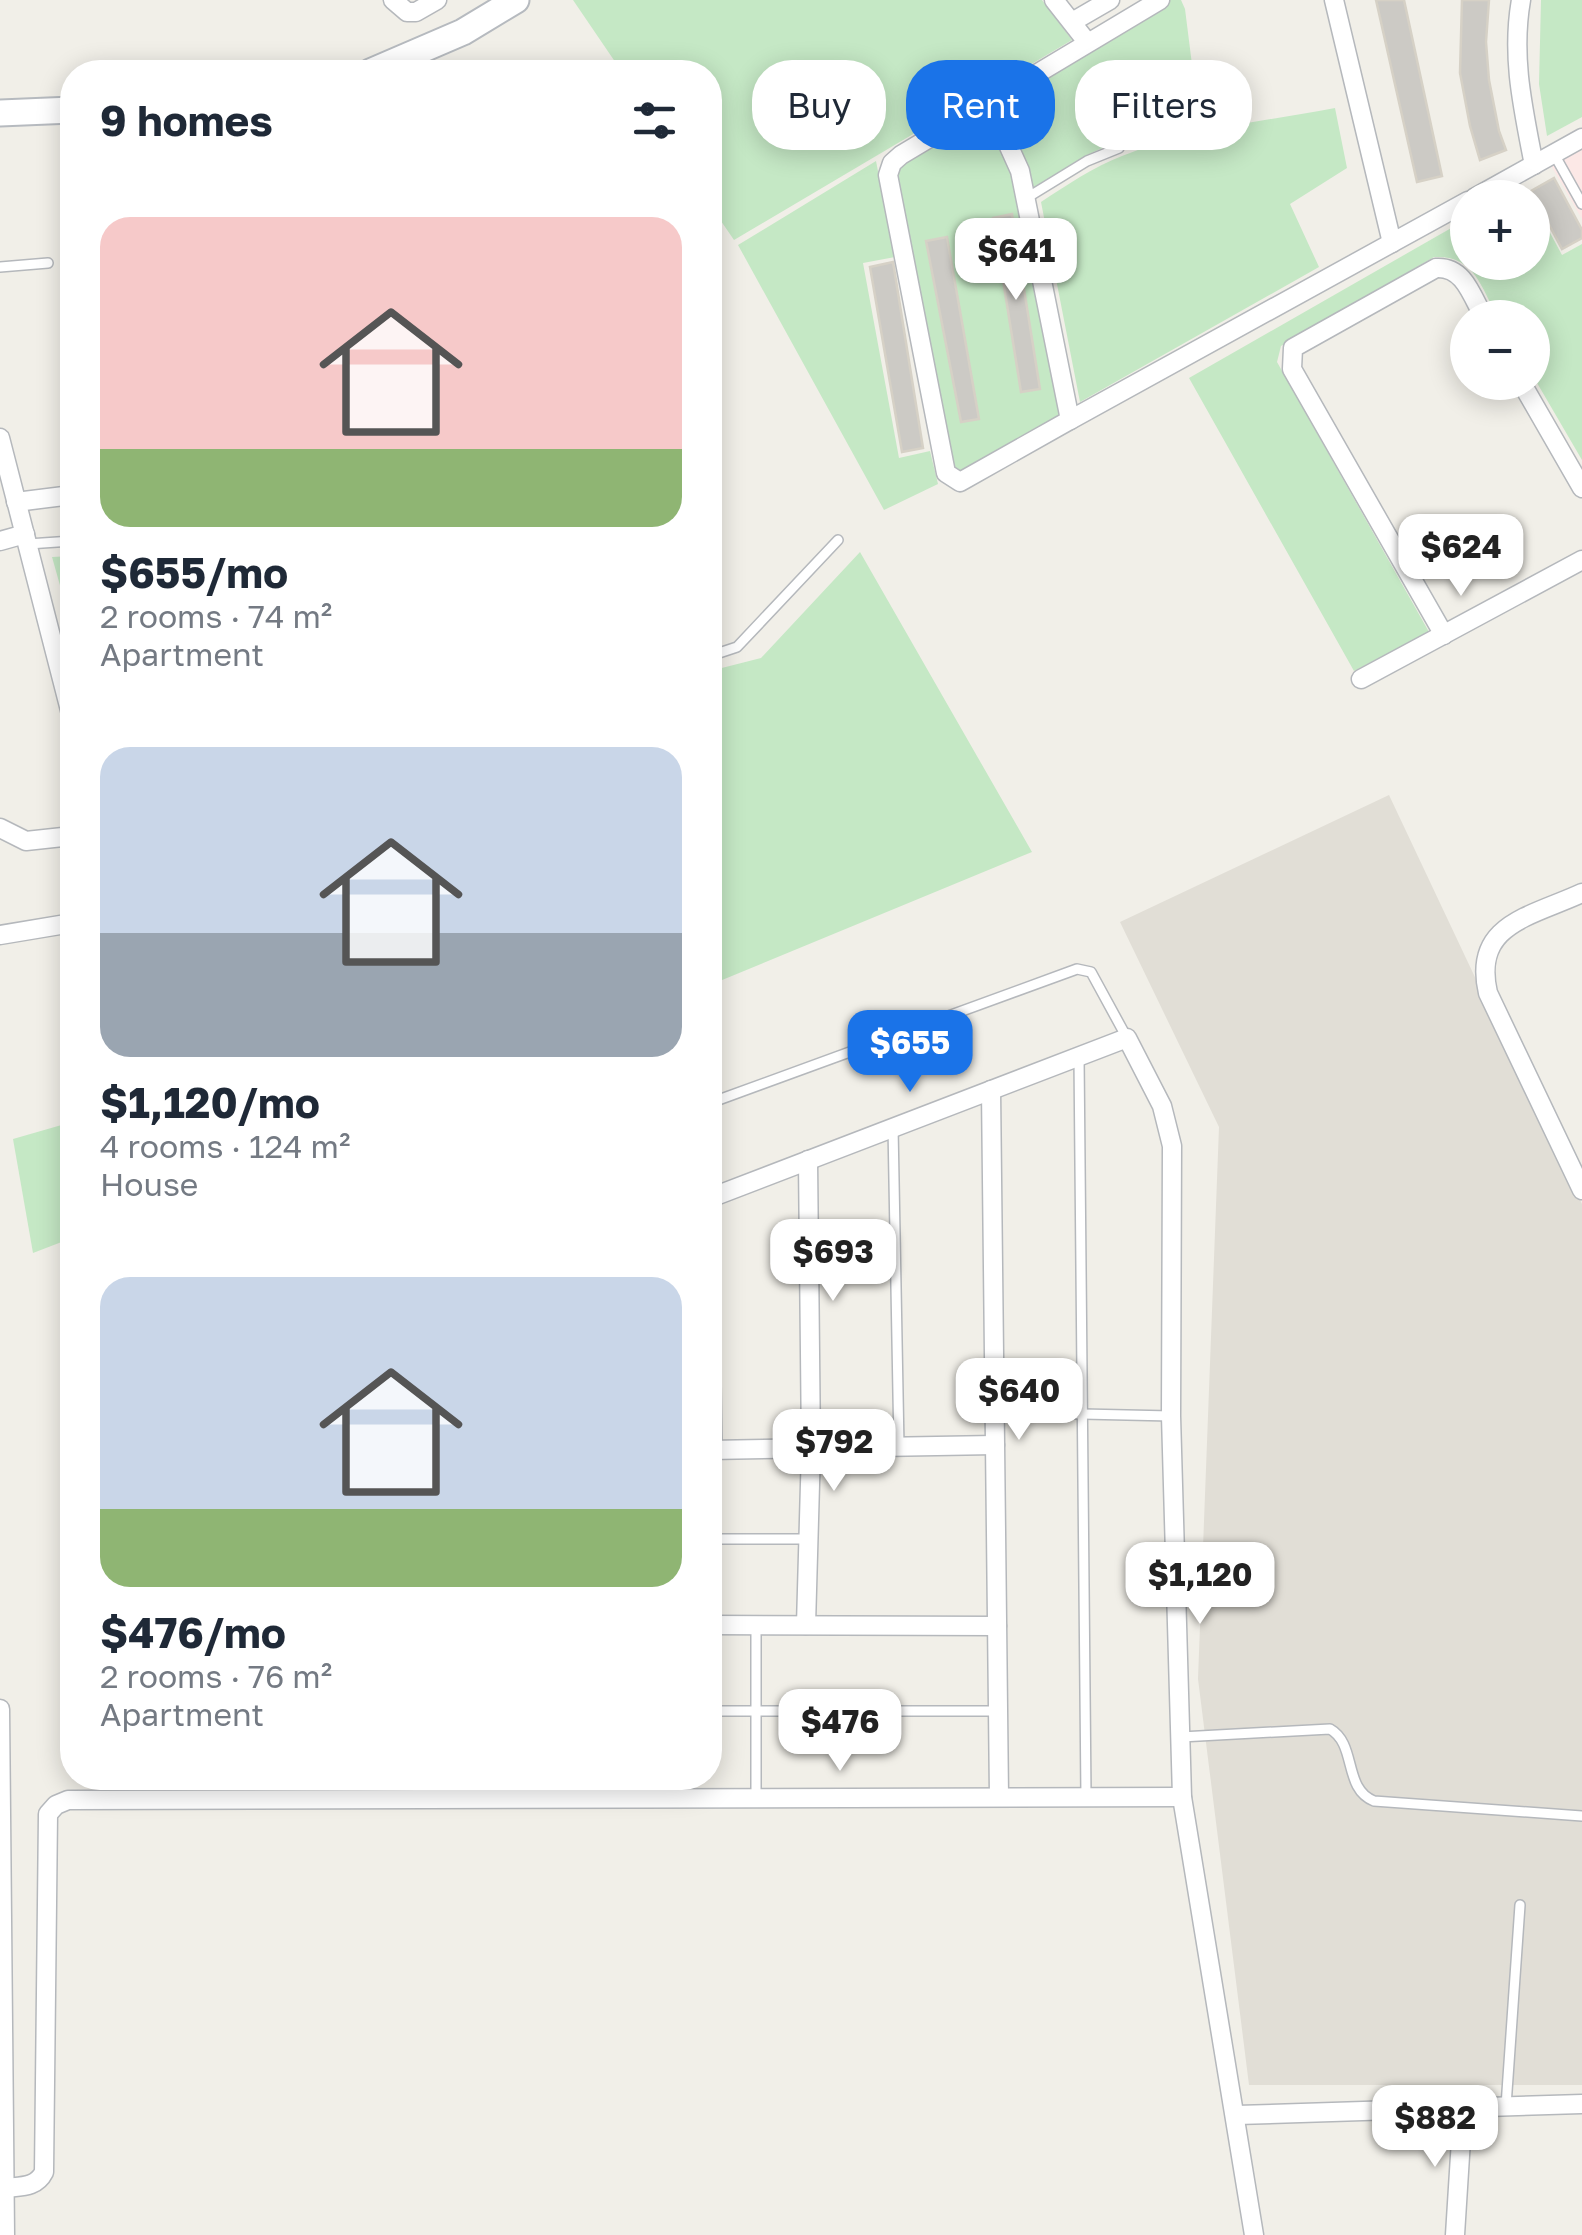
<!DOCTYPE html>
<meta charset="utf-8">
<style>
body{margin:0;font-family:"Golos Text",sans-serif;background:#f2f2f3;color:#1f2937;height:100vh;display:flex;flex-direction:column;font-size:38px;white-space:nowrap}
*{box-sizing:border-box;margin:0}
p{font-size:32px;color:#747a83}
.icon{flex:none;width:55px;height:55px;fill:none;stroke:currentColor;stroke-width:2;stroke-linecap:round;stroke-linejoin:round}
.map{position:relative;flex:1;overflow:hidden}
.drawer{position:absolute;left:60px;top:60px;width:662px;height:1730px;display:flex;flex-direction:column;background:#fff;border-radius:40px;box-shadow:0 5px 25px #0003}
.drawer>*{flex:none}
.guide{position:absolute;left:752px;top:60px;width:678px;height:90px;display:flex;gap:20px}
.fabs{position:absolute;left:1450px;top:180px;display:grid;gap:20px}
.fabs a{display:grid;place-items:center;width:100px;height:100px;border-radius:50%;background:#fff;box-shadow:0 5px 25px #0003;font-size:50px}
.price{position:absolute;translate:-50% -85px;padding:0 22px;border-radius:20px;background:#fff;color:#222;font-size:32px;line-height:65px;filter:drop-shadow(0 2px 5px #0008)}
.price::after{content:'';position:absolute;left:50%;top:60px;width:30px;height:22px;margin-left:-15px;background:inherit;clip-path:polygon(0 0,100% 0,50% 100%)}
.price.selected{background:#1a73e8;color:#fff}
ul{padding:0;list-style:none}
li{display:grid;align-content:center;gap:20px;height:530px;padding:0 40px}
li span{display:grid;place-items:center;height:310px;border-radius:30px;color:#555}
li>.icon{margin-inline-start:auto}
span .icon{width:180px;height:180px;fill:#fffc;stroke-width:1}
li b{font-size:42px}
h2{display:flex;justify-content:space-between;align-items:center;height:120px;padding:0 40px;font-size:42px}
.pill{padding:0 35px;border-radius:40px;background:#fff;box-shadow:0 5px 25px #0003;font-size:35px;line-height:90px}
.pill.selected{background:#1a73e8;color:#fff}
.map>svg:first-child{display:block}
</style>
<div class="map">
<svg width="1582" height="2235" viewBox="0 0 1582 2235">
<rect width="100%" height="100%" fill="#f1efe8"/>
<path fill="#e1ded6" d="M1389 795 1582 1204V2085H1249L1198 1679 1219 1127 1120 922Z"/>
<path fill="#fce8e6" d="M1582 144V219L1549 162Z"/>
<g fill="#c5e8c5">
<path d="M573 0H1042L1072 40 734 240 710 205V72H622Z"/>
<path d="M1167 0H1181L1185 9 1200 128 1150 143 1141 141 1146 96 1129 93V85L1109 82 1107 89 1093 87 1085 133 1114 139 1113 143 1085 156 1030 191 986 109Z"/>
<path d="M1541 0H1582V117L1547 136 1539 84Z"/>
<path d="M1335 108 1347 168 1290 204 1319 267 1080 402 1041 202C1067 185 1093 167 1122 156 1189 129 1265 121 1335 108Z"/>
<path d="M979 116 1010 159 1062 418 961 475 950 468 893 176 897 165Z"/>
<path d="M876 161 895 257 863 263 899 458 930 451 938 484 884 510 738 245Z"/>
<path d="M1533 201 1562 255 1582 244V460L1533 376 1532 318 1498 317C1480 286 1475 255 1434 257L1281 346 1277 362 1429 632 1354 671 1189 378 1467 219 1468 262H1532Z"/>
<path d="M860 552 1032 852 710 985V671L761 658Z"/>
<path d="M72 556V628L52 557Z"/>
<path d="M72 1122V1238L33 1253 13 1139Z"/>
</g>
<g fill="#cccac5" stroke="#d6d1c6" stroke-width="2.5">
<path d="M1376 0H1404L1442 176 1417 182Z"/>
<path d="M1462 0H1489L1486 42 1489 80 1499 131 1506 150 1480 160 1470 126 1460 73Z"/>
<path d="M1110 85 1127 87 1126 95 1144 98 1138 141 1089 132 1095 89 1109 92Z"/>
<path d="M1554 178 1582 230V238L1562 249 1531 191Z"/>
<path d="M1012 214 1040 389 1021 392 993 218Z"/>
<path d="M947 237 979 419 961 422 926 241Z"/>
<path d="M893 262 923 448 902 452 870 267Z"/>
</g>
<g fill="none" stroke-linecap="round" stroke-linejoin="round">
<defs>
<g id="service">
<path d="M1554 154 1582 204"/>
<path d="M1025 199 1087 161 1119 148"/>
<path d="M0 267 48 263"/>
<path d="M28 544 72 541"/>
<path d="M710 656 737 647 838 540"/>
<path d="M1079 1057 1086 1797"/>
<path d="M710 1103 1077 969 1091 972 1127 1038"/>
<path d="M893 1127 899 1447"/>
<path d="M713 1196 717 1449"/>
<path d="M995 1412 1171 1416"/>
<path d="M710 1539H809"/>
<path d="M756 1625V1797"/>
<path d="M710 1711H997"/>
<path d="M1181 1737 1330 1729C1357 1744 1343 1789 1374 1801L1582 1816"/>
<path d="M499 1798V1778"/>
<path d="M1506 2106 1520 1905"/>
</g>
<g id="minor">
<path d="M393 0 407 12H416L437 0"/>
<path d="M1054 0 1087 42"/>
<path d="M1334 0 1392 243"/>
<path d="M1521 0C1511 57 1523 108 1534 165"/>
<path d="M1072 22 1110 0"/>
<path d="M979 108 1006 140 1020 171 1070 420 960 482 946 473 888 175 892 163 901 155 1160 0"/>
<path d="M1474 198 1582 138"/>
<path d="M1521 382 1582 488"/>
<path d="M1070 420 1468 201"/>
<path d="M0 438 72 718"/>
<path d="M16 502 72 495"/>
<path d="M0 541 25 534"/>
<path d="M1444 635 1292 369 1293 348 1436 268C1464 266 1472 296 1484 318"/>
<path d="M1361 679 1582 560"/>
<path d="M0 828 26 841 72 836"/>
<path d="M1582 893C1530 917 1472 924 1488 993L1582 1190"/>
<path d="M0 935 72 923"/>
<path d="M991 1090 999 1797"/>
<path d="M710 1198 1127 1038 1162 1106 1172 1146 1171 1416 1182 1797 1254 2235"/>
<path d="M710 1450 995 1445"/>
<path d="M710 1625 997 1626"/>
<path d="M806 1625 811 1449 808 1160"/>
<path d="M0 1709 5 2235"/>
<path d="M1237 2115 1582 2104"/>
<path d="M5 2188C21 2186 36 2188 44 2172L48 1814 56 1805 68 1800 1182 1797"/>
<path d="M1455 2235 1463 2108"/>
</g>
<g id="secondary">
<path d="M370 72 463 32 516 0"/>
<path d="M0 113 72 110"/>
</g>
</defs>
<use href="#service" stroke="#b5b8bc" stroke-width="12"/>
<use href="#minor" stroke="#b5b8bc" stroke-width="21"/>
<use href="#secondary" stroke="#b6babf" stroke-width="29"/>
<use href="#service" stroke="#fff" stroke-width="9"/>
<use href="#minor" stroke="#fff" stroke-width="18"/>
<use href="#secondary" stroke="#fff" stroke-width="25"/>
</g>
</svg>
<div class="fabs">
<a>+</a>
<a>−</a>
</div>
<b class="price" style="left:1016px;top:303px">$641</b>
<b class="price" style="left:1461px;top:599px">$624</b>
<b class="price selected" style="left:910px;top:1095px">$655</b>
<b class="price" style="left:833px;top:1304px">$693</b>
<b class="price" style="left:1019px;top:1443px">$640</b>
<b class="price" style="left:834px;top:1494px">$792</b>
<b class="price" style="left:1200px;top:1627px">$1,120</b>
<b class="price" style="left:840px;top:1774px">$476</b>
<b class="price" style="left:1435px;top:2170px">$882</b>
<div class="guide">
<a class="pill">Buy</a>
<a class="pill selected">Rent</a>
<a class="pill">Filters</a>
</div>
<section class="drawer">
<h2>9 homes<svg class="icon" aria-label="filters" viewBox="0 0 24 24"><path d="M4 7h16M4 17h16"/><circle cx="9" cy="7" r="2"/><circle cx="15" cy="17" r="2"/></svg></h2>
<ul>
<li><span style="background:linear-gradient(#f6c9c9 75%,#8fb573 0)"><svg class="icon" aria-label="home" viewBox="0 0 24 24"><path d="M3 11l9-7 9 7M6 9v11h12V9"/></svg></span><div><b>$655/mo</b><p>2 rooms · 74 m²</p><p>Apartment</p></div></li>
<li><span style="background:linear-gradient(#c9d6e8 60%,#9aa5b1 0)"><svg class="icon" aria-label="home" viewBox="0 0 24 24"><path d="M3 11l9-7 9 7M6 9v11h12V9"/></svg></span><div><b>$1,120/mo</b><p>4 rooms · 124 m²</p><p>House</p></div></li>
<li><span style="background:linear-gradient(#c9d6e8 75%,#8fb573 0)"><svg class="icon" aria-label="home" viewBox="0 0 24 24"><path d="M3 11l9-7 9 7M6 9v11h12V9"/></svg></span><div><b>$476/mo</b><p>2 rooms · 76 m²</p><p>Apartment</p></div></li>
</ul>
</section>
</div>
